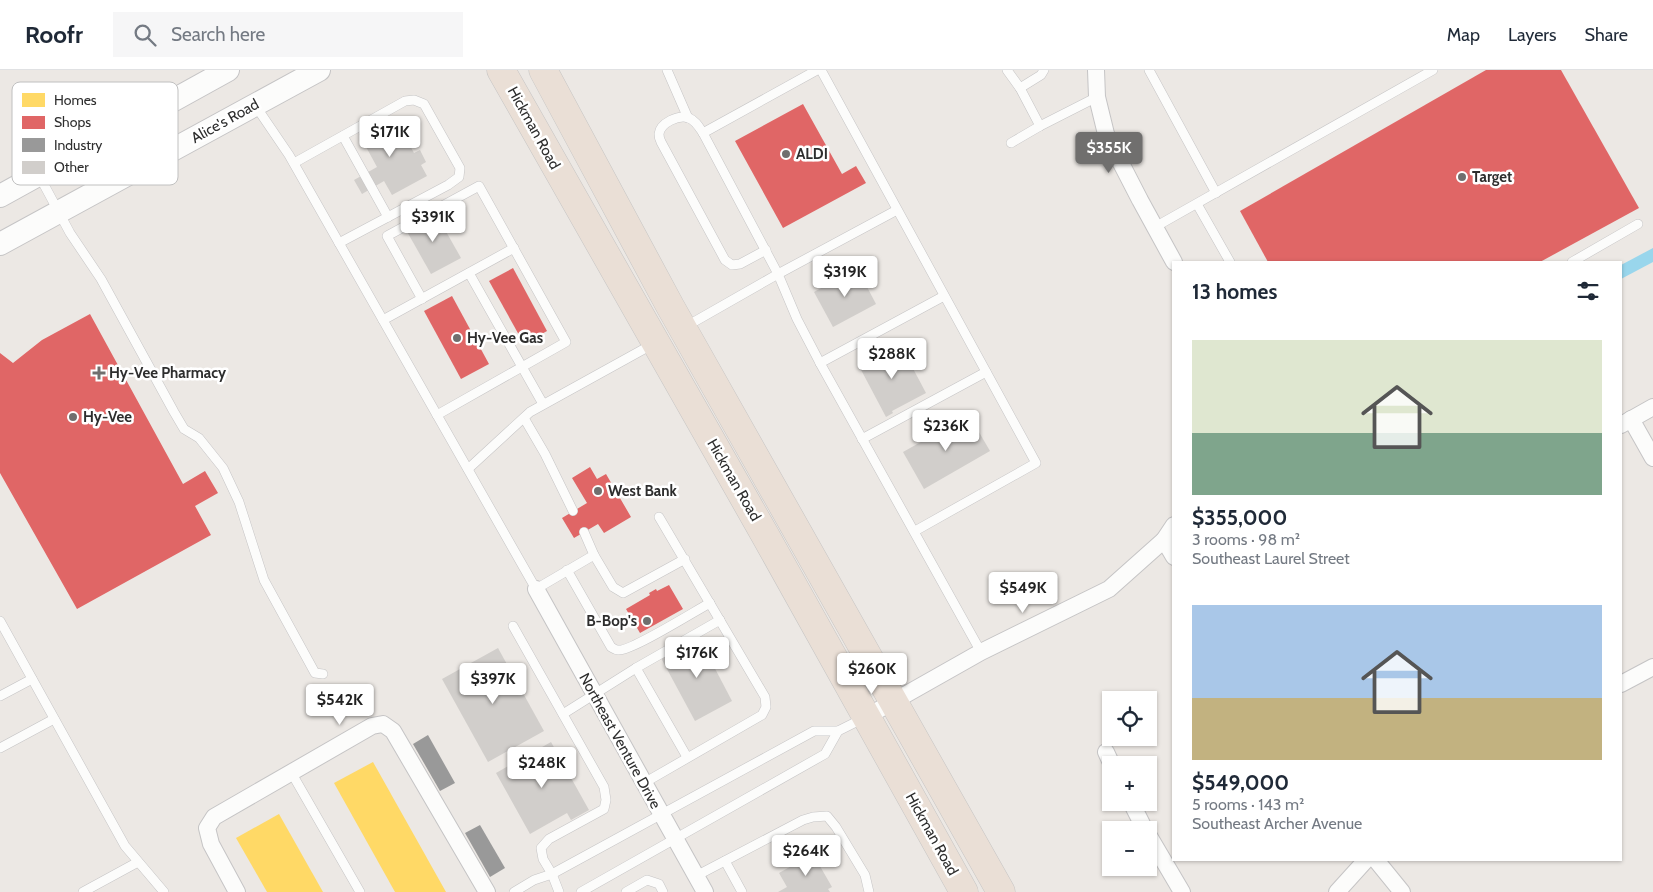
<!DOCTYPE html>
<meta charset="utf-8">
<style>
body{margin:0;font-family:Cabin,sans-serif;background:#f6f6f7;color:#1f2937;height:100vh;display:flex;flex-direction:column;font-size:19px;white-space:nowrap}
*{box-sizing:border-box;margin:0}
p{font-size:16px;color:#747a83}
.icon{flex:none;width:28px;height:28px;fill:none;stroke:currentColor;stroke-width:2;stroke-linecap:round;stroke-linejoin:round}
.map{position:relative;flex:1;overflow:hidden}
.drawer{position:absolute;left:1172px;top:191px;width:450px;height:600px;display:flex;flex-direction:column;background:#fff;border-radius:0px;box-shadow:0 1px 4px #0004}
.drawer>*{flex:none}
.controls{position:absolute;left:1102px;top:621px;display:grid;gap:10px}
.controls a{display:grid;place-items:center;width:55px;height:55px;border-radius:0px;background:#fff;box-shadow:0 1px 4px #0004;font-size:25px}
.price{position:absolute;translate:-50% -42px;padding:0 11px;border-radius:5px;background:#fff;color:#222;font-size:16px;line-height:32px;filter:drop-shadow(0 1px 2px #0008)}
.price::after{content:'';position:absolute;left:50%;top:30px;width:15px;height:11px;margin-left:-8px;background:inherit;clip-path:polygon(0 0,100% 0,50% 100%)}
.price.selected{background:#706f6e;color:#fff}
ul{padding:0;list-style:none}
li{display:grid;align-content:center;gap:10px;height:265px;padding:0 20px}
li span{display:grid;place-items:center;height:155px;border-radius:0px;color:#555}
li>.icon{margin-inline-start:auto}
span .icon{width:90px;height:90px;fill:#fffc;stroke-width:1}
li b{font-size:21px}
h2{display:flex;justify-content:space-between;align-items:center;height:60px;padding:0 20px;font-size:21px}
header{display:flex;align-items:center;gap:30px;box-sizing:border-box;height:70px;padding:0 25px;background:#fff;border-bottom:1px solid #e0e1e3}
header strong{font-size:24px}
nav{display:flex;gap:28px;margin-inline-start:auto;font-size:18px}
.search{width:350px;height:45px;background:#f6f6f7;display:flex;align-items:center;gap:12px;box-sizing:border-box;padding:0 18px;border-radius:0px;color:#747a83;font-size:19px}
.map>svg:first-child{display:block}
</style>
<header>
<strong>Roofr</strong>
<div class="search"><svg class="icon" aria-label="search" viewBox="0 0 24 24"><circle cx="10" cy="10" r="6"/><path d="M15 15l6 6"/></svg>Search here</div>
<nav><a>Map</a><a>Layers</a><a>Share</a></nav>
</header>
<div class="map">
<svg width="1653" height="822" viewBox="0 0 1653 822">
<rect width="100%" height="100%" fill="#ece8e4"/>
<path fill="#99d6ec" d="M1653 178V192L1621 209V195Z"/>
<g fill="#ffd966">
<path d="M373 692 446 822H395L334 713Z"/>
<path d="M279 744 323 822H267L236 768Z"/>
</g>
<g fill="#e06666">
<path d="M1486 0H1561L1639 138 1540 192H1268L1240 141Z"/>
<path d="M803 34 842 104 856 96 866 113 783 158 735 71Z"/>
<path d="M513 198 547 261 524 274 489 211Z"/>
<path d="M452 226 489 294 461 309 424 241Z"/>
<path d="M90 244 183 414 205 401 218 423 195 436 211 465 77 539 0 403V283L13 293 42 270Z"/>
<path d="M590 397 597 409 606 404 631 447 604 463 598 454 574 468 562 448 587 433 572 408Z"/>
<path d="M669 515 683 539 640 563 626 539 650 525 649 523 656 519 657 521Z"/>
</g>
<g fill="#999">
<path d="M428 665 455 713 440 721 413 674Z"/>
<path d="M480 755 505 798 490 807 465 763Z"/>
</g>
<g fill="#d1cecb">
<path d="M394 46 414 83 420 80 426 92 421 95 427 106 392 125 384 111 362 124 354 110 377 97 359 64 369 58 367 54 380 47 383 52Z"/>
<path d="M435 142 461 188 431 204 405 158Z"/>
<path d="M857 198 876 234 833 257 814 222Z"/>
<path d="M900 274 926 323 892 341 893 343 886 347 859 296Z"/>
<path d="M969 345 990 381 924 419 903 382Z"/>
<path d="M699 568 732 631 695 651 661 588Z"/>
<path d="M498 578 544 661 488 692 442 609Z"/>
<path d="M551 672 589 740 571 750 567 743 530 764 496 703Z"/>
<path d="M813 784 832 817 828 819 830 822H778L787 817 779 803Z"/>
</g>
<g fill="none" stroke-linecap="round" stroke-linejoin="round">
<defs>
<g id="lane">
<path d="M667 0 688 48"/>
<path d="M821 0 1036 393 915 461"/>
<path d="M1007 0 1020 18 1040 56"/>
<path d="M1149 0 1216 123"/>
<path d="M1020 18 1041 5 1044 0"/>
<path d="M255 35 289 85 536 519 594 485 584 462"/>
<path d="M703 63C699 57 696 51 689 48 679 44 660 53 659 64 659 67 660 70 661 72L725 190 732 195 740 194 766 180"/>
<path d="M343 66 388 147"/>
<path d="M20 70 70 163 101 209 174 342 184 359 199 368 223 398 239 432 264 510 315 603 323 604"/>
<path d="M1011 73 1040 56 1097 27"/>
<path d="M294 93 405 31 414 30 424 34 460 98 459 107 448 115 339 173"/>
<path d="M1197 134 1230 192"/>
<path d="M897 140 778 204 797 249 820 293 981 582"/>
<path d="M1155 157 1433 0"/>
<path d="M1572 192 1638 154"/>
<path d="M469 203 543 334"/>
<path d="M422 229 387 166 479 116 566 272 437 345"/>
<path d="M383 250 514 178"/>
<path d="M685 257 778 204 703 63 817 0"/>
<path d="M820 293 944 226"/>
<path d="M524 348 545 384 573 441"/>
<path d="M862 369 986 302"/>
<path d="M468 399 530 342 653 274"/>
<path d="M594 485 613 517 623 523 685 489"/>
<path d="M567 500 611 577C613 578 615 580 618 580 630 582 695 541 710 533"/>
<path d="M0 551 125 776 164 822"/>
<path d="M513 556 604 717 606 730 604 739 549 769 541 778 543 789 552 804 559 822"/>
<path d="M636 598 687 687"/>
<path d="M0 626 32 609"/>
<path d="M563 644 636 598 720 550"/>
<path d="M0 678 54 649"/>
<path d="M291 702 360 822"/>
<path d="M644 713 762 645 766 637 765 627 659 447"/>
<path d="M725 791 742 822"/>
<path d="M696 806 803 750 813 747 827 746 836 757 865 805 869 822"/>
<path d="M83 822 138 792"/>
<path d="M514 822 534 810 552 804 814 661H838L864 648"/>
<path d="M581 822 825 684 838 661"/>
<path d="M626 822 647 810 659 814 663 822"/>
</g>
<g id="street">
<path d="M1096 0 1097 27 1106 64 1140 130 1174 192"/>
<path d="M1631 349 1653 388"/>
<path d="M1621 355 1653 337"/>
<path d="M1164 470 1174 487"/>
<path d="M536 519 705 822"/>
<path d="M1621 614 1653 597"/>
<path d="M866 647 981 582 1109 519 1164 470 1174 455"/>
<path d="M1106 682 1112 695"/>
<path d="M1131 732 1145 760"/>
<path d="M1149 766 1182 822"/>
<path d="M1376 790 1402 822"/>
<path d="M237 822 211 774 207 758 214 747 372 656 383 654 393 661 487 822"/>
<path d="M1337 822 1366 790"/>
</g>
<g id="secondary">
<path d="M0 126 228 0"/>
<path d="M0 174 319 0"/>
</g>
<g id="highway">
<path d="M501 0 765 465 964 822"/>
<path d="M543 0 670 236 1001 822"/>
</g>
</defs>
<use href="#lane" stroke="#c5c4c5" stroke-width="10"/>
<use href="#street" stroke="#c5c4c5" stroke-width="18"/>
<use href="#secondary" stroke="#c5c4c5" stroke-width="24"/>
<use href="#highway" stroke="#c6c5c4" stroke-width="29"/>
<use href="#lane" stroke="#fcfcfb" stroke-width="9"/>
<use href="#street" stroke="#fcfcfb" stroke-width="16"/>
<use href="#secondary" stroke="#fcfcfb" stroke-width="22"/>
<use href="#highway" stroke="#eadfd6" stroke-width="28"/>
</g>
<g fill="#706f6e" stroke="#fff" stroke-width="2">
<circle cx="786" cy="84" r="5"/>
<circle cx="1462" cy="107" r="5"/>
<circle cx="457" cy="268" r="5"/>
<path d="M96.5 295.5h5v5h5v5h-5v5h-5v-5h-5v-5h5z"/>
<circle cx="73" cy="347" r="5"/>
<circle cx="598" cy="421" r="5"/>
<circle cx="647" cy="551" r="5"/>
</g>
<g text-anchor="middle" stroke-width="5" stroke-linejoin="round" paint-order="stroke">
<g font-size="15" fill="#2e2e2e" stroke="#fff">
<text transform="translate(225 51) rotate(-29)" y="5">Alice's Road</text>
<text transform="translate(534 58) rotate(61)" y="5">Hickman Road</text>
<text transform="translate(734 410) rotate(60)" y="5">Hickman Road</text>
<text transform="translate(620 671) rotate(61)" y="5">Northeast Venture Drive</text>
<text transform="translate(932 764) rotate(61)" y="5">Hickman Road</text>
</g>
<g font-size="15" font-weight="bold" fill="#2e2e2e" stroke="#fff" text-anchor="start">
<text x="796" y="89">ALDI</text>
<text x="1472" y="112">Target</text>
<text x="467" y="273">Hy-Vee Gas</text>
<text x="109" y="308">Hy-Vee Pharmacy</text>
<text x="83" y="352">Hy-Vee</text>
<text x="608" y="426">West Bank</text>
<text x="637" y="556" text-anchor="end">B-Bop's</text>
</g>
</g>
<rect x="12" y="12" width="166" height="103" rx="8" fill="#fff" stroke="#c0c0c0" stroke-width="1"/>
<rect x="22" y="23" width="23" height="14" fill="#ffd966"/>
<rect x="22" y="46" width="23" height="13" fill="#e06666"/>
<rect x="22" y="68" width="23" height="14" fill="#999"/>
<rect x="22" y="91" width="23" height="13" fill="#d1cecb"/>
<g font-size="14" fill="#2e2e2e">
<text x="54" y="35">Homes</text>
<text x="54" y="57">Shops</text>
<text x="54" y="80">Industry</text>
<text x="54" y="102">Other</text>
</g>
</svg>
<div class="controls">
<a><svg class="icon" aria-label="locate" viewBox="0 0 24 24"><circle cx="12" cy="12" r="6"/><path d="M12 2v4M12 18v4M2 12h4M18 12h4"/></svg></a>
<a>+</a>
<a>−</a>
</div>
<b class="price" style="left:390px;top:88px">$171K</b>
<b class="price selected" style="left:1109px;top:104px">$355K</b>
<b class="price" style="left:433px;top:173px">$391K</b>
<b class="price" style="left:845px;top:228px">$319K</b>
<b class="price" style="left:892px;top:310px">$288K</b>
<b class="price" style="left:946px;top:382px">$236K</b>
<b class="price" style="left:1023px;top:544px">$549K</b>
<b class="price" style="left:697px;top:609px">$176K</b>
<b class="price" style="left:872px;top:625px">$260K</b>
<b class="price" style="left:493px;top:635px">$397K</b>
<b class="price" style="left:340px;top:656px">$542K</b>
<b class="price" style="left:542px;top:719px">$248K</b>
<b class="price" style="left:806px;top:807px">$264K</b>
<section class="drawer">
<h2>13 homes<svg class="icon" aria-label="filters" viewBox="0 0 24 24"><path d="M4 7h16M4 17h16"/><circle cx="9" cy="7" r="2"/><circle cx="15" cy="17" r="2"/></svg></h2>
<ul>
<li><span style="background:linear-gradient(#dfe7d0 60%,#7fa58c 0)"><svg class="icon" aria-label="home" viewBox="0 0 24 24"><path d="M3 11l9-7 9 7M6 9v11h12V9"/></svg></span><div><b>$355,000</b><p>3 rooms · 98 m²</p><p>Southeast Laurel Street</p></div></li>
<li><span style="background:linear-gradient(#a9c7e8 60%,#c2b280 0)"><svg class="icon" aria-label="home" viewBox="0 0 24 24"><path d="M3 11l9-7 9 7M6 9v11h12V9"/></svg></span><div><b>$549,000</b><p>5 rooms · 143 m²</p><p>Southeast Archer Avenue</p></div></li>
</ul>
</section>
</div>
